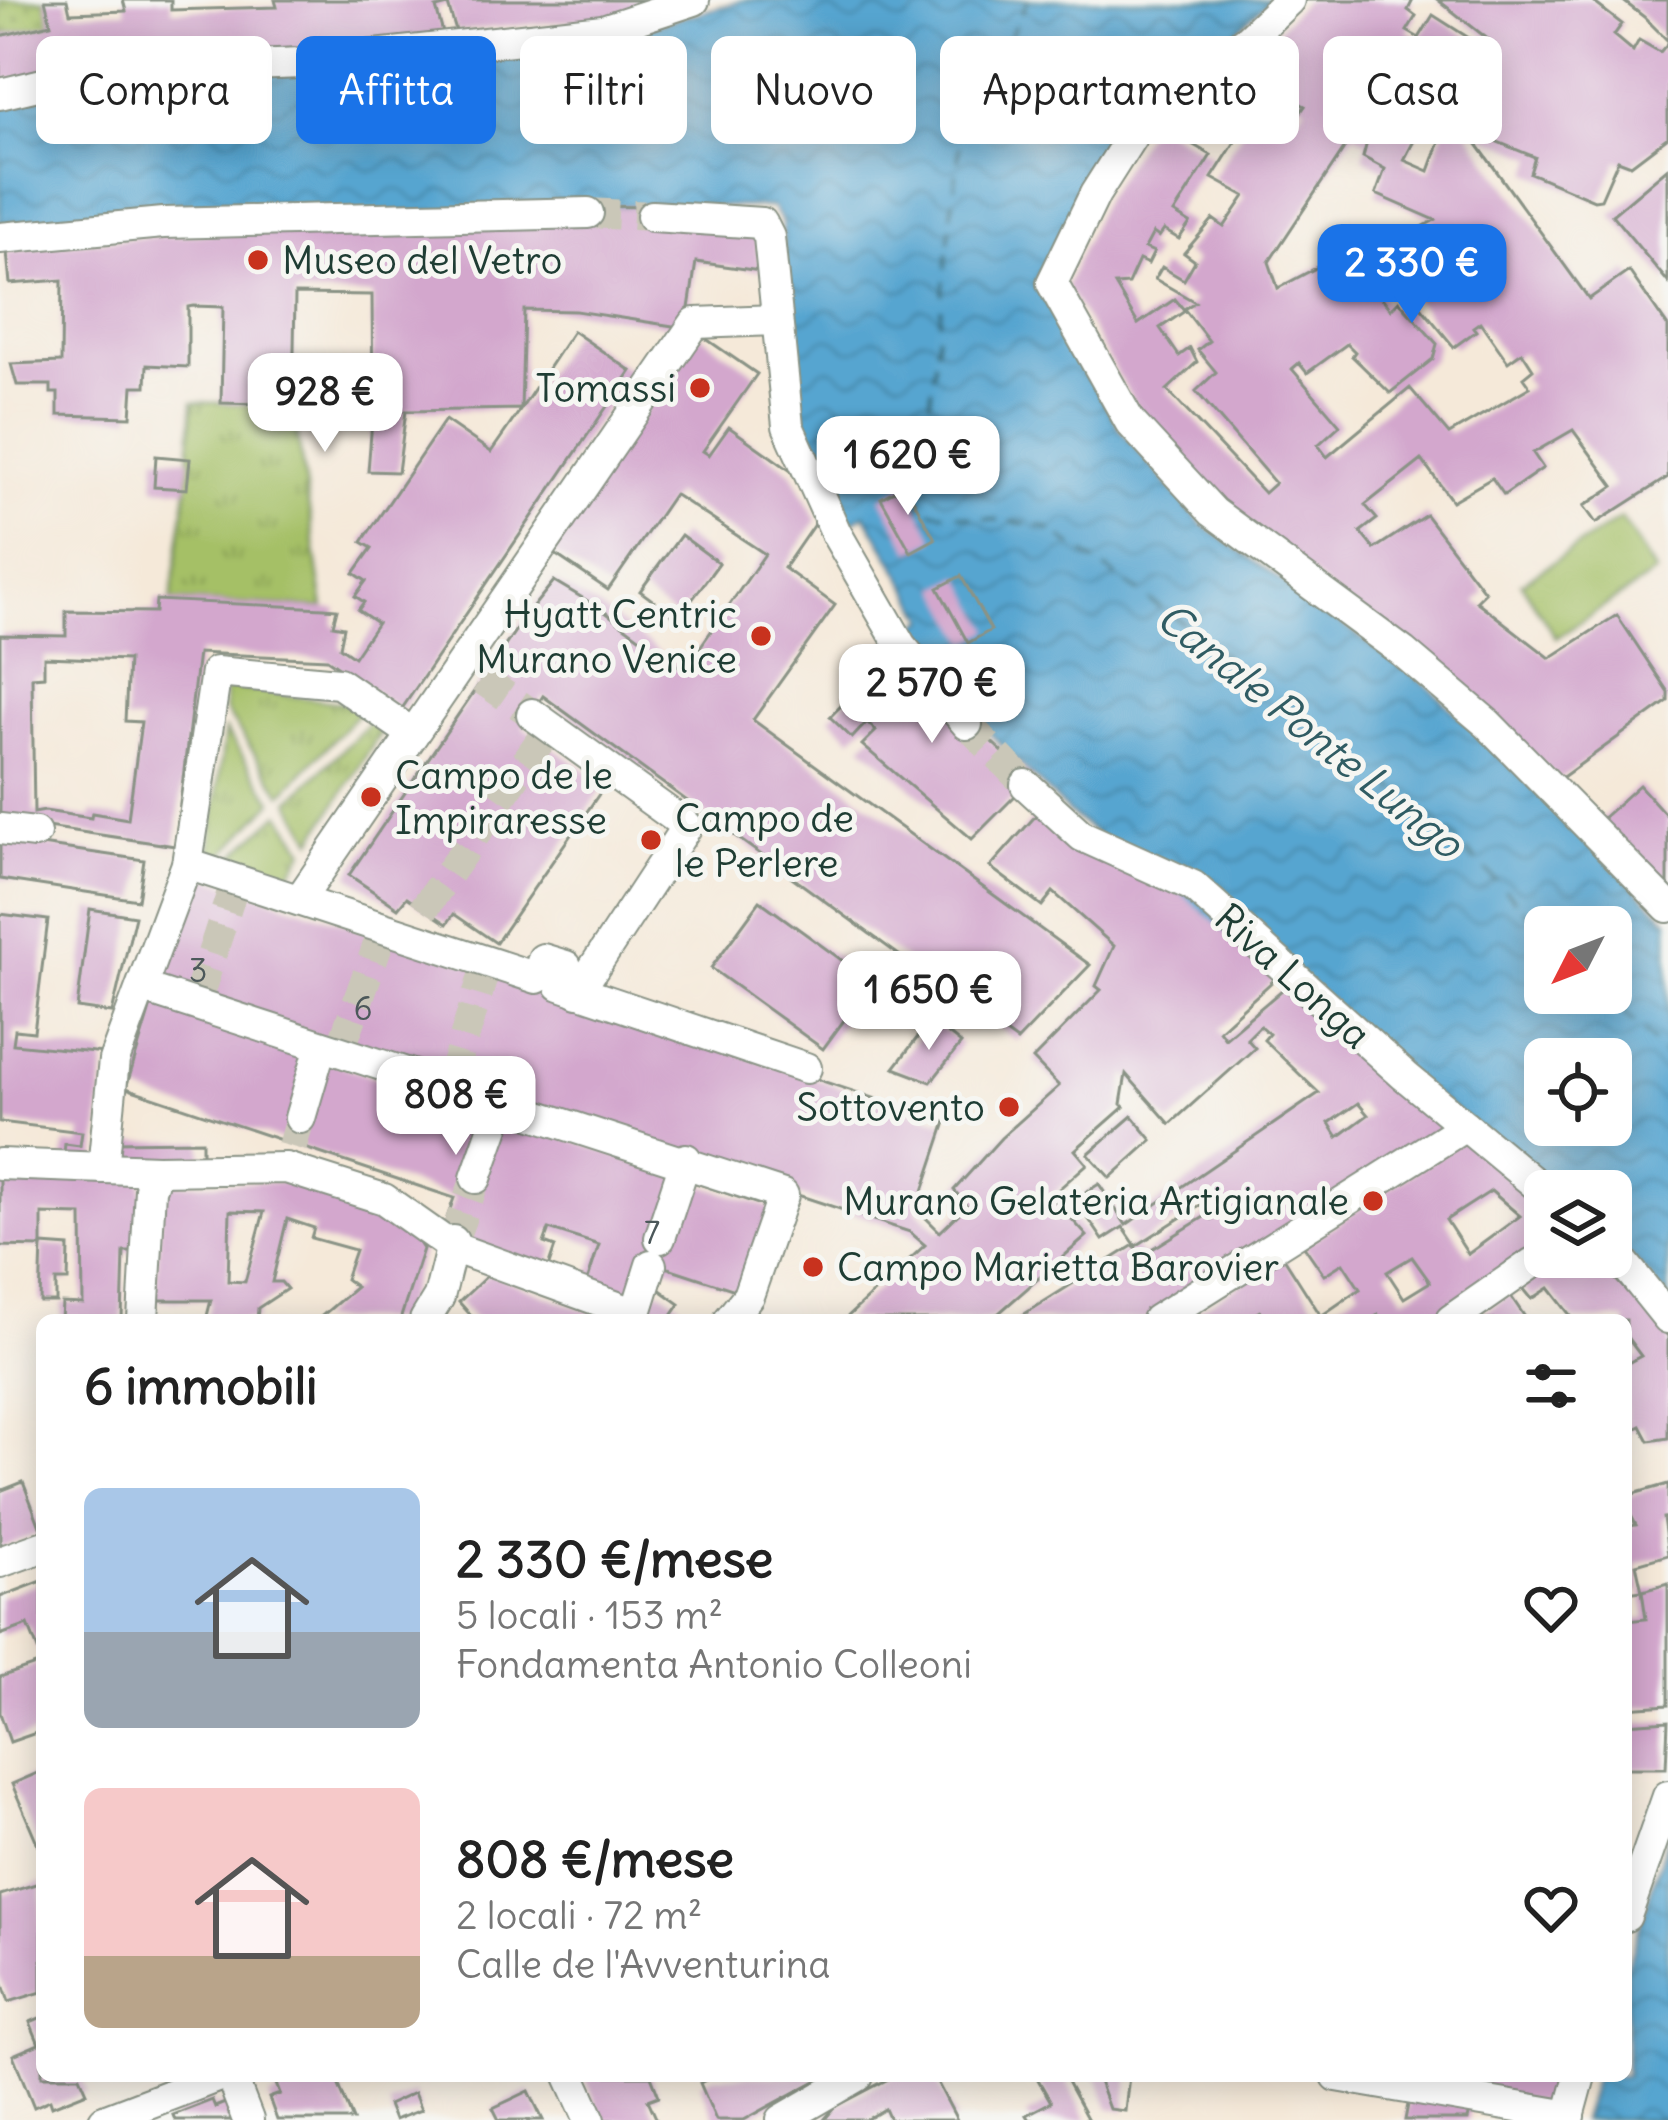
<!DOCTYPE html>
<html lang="it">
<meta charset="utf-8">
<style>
body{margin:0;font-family:Delius,sans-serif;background:#f6f6f6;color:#222;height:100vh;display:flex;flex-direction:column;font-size:45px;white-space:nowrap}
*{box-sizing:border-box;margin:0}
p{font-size:39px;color:#767676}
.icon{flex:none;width:66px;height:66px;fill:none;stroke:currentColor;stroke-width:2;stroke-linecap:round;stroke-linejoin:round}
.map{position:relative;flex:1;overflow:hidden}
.details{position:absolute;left:36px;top:1314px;width:1596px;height:768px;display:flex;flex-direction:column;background:#fff;border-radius:18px;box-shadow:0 6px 30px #0003}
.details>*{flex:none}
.top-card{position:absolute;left:36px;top:36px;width:1596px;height:108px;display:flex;gap:24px}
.needle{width:78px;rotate:228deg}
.controls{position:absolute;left:1524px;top:906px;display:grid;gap:24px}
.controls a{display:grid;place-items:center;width:108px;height:108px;border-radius:18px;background:#fff;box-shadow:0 6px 30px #0003;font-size:60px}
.price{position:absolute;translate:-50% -102px;padding:0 27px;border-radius:24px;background:#fff;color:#222;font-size:39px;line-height:78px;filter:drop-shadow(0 3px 6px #0008)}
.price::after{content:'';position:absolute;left:50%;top:72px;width:36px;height:27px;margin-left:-18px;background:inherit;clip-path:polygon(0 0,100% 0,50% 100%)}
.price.active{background:#1a73e8;color:#fff}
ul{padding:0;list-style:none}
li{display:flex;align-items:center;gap:36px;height:300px;padding:0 48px}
li span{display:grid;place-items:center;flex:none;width:336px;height:240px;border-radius:18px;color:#555}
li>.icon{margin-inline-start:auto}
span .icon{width:144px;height:144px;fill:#fffc;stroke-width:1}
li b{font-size:51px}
h2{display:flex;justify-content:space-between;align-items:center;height:144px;padding:0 48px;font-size:51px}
.chip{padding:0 42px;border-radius:18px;background:#fff;box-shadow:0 6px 30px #0003;font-size:42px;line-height:108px}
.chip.active{background:#1a73e8;color:#fff}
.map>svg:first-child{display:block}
</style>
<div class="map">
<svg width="1668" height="2120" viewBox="0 0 1668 2120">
<defs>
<pattern id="grass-tufts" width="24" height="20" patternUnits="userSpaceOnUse" patternTransform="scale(3)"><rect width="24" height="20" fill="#a5c066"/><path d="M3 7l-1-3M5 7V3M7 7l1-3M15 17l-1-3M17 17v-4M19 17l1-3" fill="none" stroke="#869d55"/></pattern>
<pattern id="park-dots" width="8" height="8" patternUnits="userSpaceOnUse" patternTransform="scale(3)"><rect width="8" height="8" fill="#a5c066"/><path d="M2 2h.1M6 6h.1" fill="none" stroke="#869d55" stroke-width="1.8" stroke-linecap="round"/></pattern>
<pattern id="water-waves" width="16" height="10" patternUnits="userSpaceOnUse" patternTransform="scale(3)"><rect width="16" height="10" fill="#57a5d0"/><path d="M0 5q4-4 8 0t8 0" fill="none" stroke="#4788aa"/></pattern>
</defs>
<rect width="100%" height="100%" fill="#f6f6f2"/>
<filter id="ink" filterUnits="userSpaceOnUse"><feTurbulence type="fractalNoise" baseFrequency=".00833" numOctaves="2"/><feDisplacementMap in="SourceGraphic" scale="24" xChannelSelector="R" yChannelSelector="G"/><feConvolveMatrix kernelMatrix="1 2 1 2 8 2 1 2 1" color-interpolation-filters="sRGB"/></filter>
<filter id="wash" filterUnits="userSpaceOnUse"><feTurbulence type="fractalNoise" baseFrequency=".004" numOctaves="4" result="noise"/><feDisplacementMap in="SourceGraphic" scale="48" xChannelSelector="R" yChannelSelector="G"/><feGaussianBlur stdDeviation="2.7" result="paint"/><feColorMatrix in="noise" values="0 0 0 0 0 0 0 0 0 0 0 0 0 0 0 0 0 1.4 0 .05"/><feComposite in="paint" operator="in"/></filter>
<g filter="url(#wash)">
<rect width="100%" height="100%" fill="#f5e9d9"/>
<g fill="url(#grass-tufts)" stroke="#627e4d" stroke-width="3">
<path d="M193 402 293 405 324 608 171 601 187 489Z"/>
<path d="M225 687 365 706 282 794 225 710Z"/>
<path d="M378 715 386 724 313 840 290 801Z"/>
<path d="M225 730 273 801 219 859 209 860Z"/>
<path d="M280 813 305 850 290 874 229 860Z"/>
</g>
<path fill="url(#park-dots)" stroke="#627e4d" stroke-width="3" d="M0 0H45L51 24 0 36Z"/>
<path fill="#a5c066" stroke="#627e4d" stroke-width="3" d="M1621 518 1656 573 1556 638 1521 583Z"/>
<g fill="url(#water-waves)" stroke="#3b7182" stroke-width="3" fill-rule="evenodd">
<path d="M745 0H1269L1229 38 1138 101 1121 124 1035 281 1120 430 1203 525 1427 685 1668 920V1298L1611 1234V1191H1559L1069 813 950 693 909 631 927 619 923 612 865 514 845 527 810 452 790 349 782 223 772 207 585 205 0 231V107L84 87 606 38ZM1545 927H1611V993H1545ZM1545 1059H1611V1125H1545Z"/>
<path d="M1668 1835V2120H1582L1595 2076H1626V1970Z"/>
</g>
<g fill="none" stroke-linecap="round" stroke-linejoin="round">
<g stroke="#305c63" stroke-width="3" stroke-dasharray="15 12" stroke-linecap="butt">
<path d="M1028 0 961 134 918 509 1046 527 1188 627 1442 825 1545 931"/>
<path d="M1605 993 1668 1057"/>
</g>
</g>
<g id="blocks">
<g fill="#d3a7cd" fill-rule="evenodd">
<path d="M45 0H67L70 13 126 11 123 0H171V10L277 7 275 0H662L608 17 456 31 448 5 436 8 443 33 343 50 0 80V36L51 24Z"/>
<path d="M1305 0H1413L1408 10 1416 16 1407 31 1419 38 1433 15 1483 47 1457 86 1446 78 1442 84 1407 62 1398 76 1354 56 1342 74 1368 87 1371 82 1429 112 1404 160 1429 171 1459 90 1493 43 1438 0H1591L1622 24 1614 35 1633 51 1639 40 1660 52 1668 43V137L1631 165 1618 160 1601 199 1594 200 1530 173 1535 157 1466 129 1589 299 1629 271 1668 327V477L1596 523 1584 506 1614 486 1573 430 1533 453 1543 468 1504 495 1492 478 1452 501 1422 460 1365 505 1377 519 1360 532 1374 549 1426 515 1485 592 1476 601 1550 658 1617 615 1668 692V701L1560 779 1223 501 1141 415 1066 286 1103 200 1153 122 1211 155 1174 213 1190 223 1179 239 1164 230 1159 237 1153 233 1145 248 1154 252 1148 264 1139 260 1128 284 1115 285 1138 324 1175 299 1185 311 1160 328 1179 356 1190 348 1197 362 1167 390 1264 493 1275 483 1196 391 1216 372 1198 350 1209 341 1184 309 1195 302 1155 279 1162 267 1184 280 1195 261 1184 253 1213 219 1224 227 1245 196 1212 178 1265 95 1298 116 1305 106 1269 87 1294 46 1271 36ZM1354 134 1367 142 1363 157 1385 169 1376 194 1435 220 1354 264 1348 251 1278 288 1269 262ZM1398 279 1454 347 1476 331 1473 327 1480 322 1508 362 1522 352 1533 369 1523 377 1530 387 1449 434 1410 388 1327 457 1318 445 1340 425 1292 369 1299 363 1307 373 1347 344 1355 352 1352 356 1390 393 1433 359 1437 344 1399 301 1391 309 1377 292Z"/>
<path d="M1622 0H1668V41L1644 17Z"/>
<path d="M1668 168V282L1612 215Z"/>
<path d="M589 206 653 207 755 231 760 271 696 262 686 328 576 311 524 310 521 409 573 331 631 371 401 710 327 659 198 653 175 846 0 820V635L66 636V611L155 612 156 600 324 608 337 609 333 625 344 627 340 647 354 657 377 623 358 610 364 602 355 596 366 581 354 573 372 548 362 542 445 420 491 452 521 409 406 411 398 472 368 471 373 409 372 295 295 294 293 405 221 403 223 307 193 306 188 307V367L147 365 146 386H133L131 417 58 415V393H51V385H17L11 364 61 362 62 280 10 284 7 252 70 243ZM44 657 128 660 125 721 141 722 128 819 92 813 91 818 45 811 34 813 32 677 44 676Z"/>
<path d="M699 334 757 374 703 451 709 455 729 427 791 471 817 520 784 568 835 605 753 720 1090 965 1017 1041 543 696 523 727 606 784 496 943 454 914 447 924 407 897 398 908 349 875 524 618 554 581 601 609 684 670 765 554 674 494 608 590 549 550Z"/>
<path d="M156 456 190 459 187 489 154 487Z"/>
<path d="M905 485 935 539 911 552 881 498Z"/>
<path d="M681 535 719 563 678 619 640 591Z"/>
<path d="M961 576 991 630 968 643 938 588Z"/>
<path d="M894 652 1032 779 972 839 862 745 876 731 867 722 852 738 830 717Z"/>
<path d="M1639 785 1668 817V892L1599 821Z"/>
<path d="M1040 811 1175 887 1276 978 1219 1030 1225 1038 1289 984 1451 1127 1145 1320H1015L1134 1245 1141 1256 1209 1214 1212 1219 1225 1211 1216 1195 1136 1246 1123 1227 1103 1240 1075 1199 1099 1184 1126 1225 1319 1093 1264 1040 1269 1034 1260 1026 1247 1039 1255 1048 1170 1124 1126 1074 1121 1104 1124 1107 1075 1150 1087 1164 1051 1196 1087 1236 999 1313 988 1320H844L925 1245 910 1232 159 984 194 873 946 1122 917 1209 940 1232 967 1206 954 1190 1001 1138 1059 1086 1033 1059 1101 990 1096 986 1114 946 1053 892 1042 906 990 867ZM1358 1103 1368 1115 1338 1137 1329 1123Z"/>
<path d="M0 839 144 860 138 900 0 879Z"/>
<path d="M760 901 872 982 823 1049 711 968Z"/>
<path d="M90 909 135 916 112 1013 77 1008Z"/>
<path d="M0 914 48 920 34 1032 15 1030 13 1044 105 1053 96 1163 63 1161 65 1144 80 1146 82 1132 0 1122Z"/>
<path d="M153 999 477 1113 474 1124 484 1128 511 1120 773 1209 741 1292 647 1261 633 1303 586 1285 599 1245 549 1229 544 1243 555 1247 544 1279 442 1232 454 1198 126 1088Z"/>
<path d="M931 1020 961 1044 931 1082 894 1068Z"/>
<path d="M1132 1116 1152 1140 1110 1178 1088 1154Z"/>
<path d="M1462 1140 1545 1209V1257H1595L1668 1336V1438L1649 1441 1641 1426 1626 1433V1364L1641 1356 1626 1336V1320H1574L1549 1288 1532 1299 1522 1287 1544 1274 1528 1258 1431 1320H1381L1378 1315 1371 1320H1266L1260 1311 1245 1320H1181L1284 1258 1321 1316 1360 1289 1343 1263 1324 1275 1304 1246ZM1491 1191 1520 1216 1468 1254 1446 1220ZM1412 1257 1430 1282 1404 1298 1387 1272Z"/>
<path d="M202 1141V1161L111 1162V1142Z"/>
<path d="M0 1175 142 1180 141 1252H124L122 1320H61L62 1303 83 1304 82 1215 42 1214V1247L0 1246Z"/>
<path d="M294 1182 405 1222 423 1249 400 1320H317L356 1287 345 1279 355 1250 311 1238 314 1228 287 1219 272 1282H281L287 1289 258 1308 257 1320H206L211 1300H155L163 1184ZM230 1211 264 1212 245 1282 228 1281Z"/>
<path d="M42 1245 69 1247 68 1281H56V1302H40Z"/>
<path d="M489 1274 611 1320H475L459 1302Z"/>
<path d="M659 1289 680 1304 669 1320H658L644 1310Z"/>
<path d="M1510 1295 1527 1320H1472Z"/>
<path d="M23 1482 42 1532 0 1548V1491Z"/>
<path d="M1668 1484V1517L1663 1518 1668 1555 1636 1564 1642 1591 1626 1593V1527L1636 1525 1626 1506V1496Z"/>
<path d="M42 1581V1660L28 1625 0 1635V1597Z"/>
<path d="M1668 1584V1705L1626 1708V1621L1646 1619 1642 1591Z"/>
<path d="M41 1663 42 1731 10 1742 0 1713V1677Z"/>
<path d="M1668 1721 1666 1768H1626V1724Z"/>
<path d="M42 1771V1854L12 1784Z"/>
<path d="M42 1882V1992L9 2002 0 1976V1895Z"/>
<path d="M42 2017V2076H80L87 2092 52 2106 50 2100 34 2107 13 2055 39 2044 30 2022Z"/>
<path d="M299 2076 307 2080 335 2076 353 2120H277L269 2098 280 2094 276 2084Z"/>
<path d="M584 2076H651L659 2096 648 2100 657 2120H604Z"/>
<path d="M714 2076H825L744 2120H716L700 2083Z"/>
<path d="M894 2076H934L957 2120H890L885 2109 866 2120H824L835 2107Z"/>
<path d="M1036 2076H1064L1088 2120H1029L1026 2115 1051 2102Z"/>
<path d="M1097 2076H1129L1125 2111 1109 2109Z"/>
<path d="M1422 2076H1573L1564 2108Z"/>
<path d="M529 2091 543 2120H499L493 2108Z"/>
<path d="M414 2093 421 2110 394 2120 388 2105Z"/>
<path d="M1410 2094 1471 2107 1468 2120H1405Z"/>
<path d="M212 2100 215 2107 230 2101 236 2120H175L173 2115Z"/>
</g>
</g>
</g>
<g filter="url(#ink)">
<use href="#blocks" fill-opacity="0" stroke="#8a9386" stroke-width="3"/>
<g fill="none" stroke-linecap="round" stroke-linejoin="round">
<g stroke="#cac7b8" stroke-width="30" stroke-dasharray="30 15" stroke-linecap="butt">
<path d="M588 213 652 216"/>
<path d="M481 679 532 714"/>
<path d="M967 724 1026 785"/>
<path d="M423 910 543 737"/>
<path d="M198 997 234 886"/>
<path d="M342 1045 381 936"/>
<path d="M451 1081 485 970"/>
<path d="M292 1147 300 1118"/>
<path d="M453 1241 476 1178"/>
</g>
<defs>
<g id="street">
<path d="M1289 0 1247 40 1147 112 1095 194 1052 283 1130 422 1213 512 1403 652 1488 724 1668 907"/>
<path d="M0 94 93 72 301 63 603 30 694 0"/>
<path d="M652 216 762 223 769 237 788 426 836 533 901 646 967 724"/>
<path d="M0 238 163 223 588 213"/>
<path d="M532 714 687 826 578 992"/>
<path d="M1026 785 1082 836 1193 886 1405 1076 1545 1192"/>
<path d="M0 829 35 833"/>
<path d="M187 864 537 978 543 959 566 966 560 985 806 1068"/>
<path d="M300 899 695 323 777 320"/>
<path d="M144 988 783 1195 748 1296 729 1320"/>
<path d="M300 1118 321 1046"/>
<path d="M0 1164 157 1170 286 1168 384 1199 452 1247 620 1308 636 1320"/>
<path d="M103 1168 114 1060 187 864 216 672 339 683 413 734"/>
<path d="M476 1178 502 1104"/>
<path d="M660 1238 686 1159"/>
<path d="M1611 1247 1668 1318"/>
<path d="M634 1319 651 1265"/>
<path d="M143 1320 150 1189 157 1170"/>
<path d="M425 1320 439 1297 453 1241"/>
<path d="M1157 1320 1465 1126"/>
<path d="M1451 1320 1533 1263"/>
<path d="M0 1562 42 1547"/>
<path d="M1626 1916 1668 1796"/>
<path d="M231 2076 248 2120"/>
<path d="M570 2076 590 2120"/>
<path d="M1337 2076 1570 2116"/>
<path d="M104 2120 219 2076"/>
<path d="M782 2120 858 2076"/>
<path d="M1568 2120 1580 2076"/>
</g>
</defs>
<use href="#street" stroke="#8a9386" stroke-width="34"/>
<use href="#street" stroke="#fff" stroke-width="30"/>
</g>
</g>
<g fill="#c8321e" stroke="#f6f6f2" stroke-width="4.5">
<circle cx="258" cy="260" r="12"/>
<circle cx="700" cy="388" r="12"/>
<circle cx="761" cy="636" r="12"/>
<circle cx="371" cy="797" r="12"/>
<circle cx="651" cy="840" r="12"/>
<circle cx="1009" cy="1107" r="12"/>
<circle cx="1373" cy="1201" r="12"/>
<circle cx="813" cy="1267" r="12"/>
</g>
<g text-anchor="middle" stroke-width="10" stroke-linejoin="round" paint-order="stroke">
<g font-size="33" fill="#4c585a">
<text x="198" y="982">3</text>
<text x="363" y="1020">6</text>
<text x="652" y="1244">7</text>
</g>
<g font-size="39" fill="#1f3d34" stroke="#f6f6f2" text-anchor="start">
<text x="282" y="274">Museo del Vetro</text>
<text x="676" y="402" text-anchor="end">Tomassi</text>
<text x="737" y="628" text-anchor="end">Hyatt Centric<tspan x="737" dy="45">Murano Venice</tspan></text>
<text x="395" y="789">Campo de le<tspan x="395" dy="45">Impiraresse</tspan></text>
<text x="675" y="832">Campo de<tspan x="675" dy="45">le Perlere</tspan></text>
<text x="985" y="1121" text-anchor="end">Sottovento</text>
<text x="1349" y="1215" text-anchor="end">Murano Gelateria Artigianale</text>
<text x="837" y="1281">Campo Marietta Barovier</text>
</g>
<g font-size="39" fill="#1f3d34" stroke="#f6f6f2">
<text transform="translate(1293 976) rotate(42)" y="14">Riva Longa</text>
</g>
<g font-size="42" font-style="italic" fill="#305c63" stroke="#f6f6f2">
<text transform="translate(1310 730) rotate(39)" y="15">Canale Ponte Lungo</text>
</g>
</g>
</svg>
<div class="controls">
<a><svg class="needle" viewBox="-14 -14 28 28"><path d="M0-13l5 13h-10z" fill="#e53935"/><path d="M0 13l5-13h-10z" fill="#767676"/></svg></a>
<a><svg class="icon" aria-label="locate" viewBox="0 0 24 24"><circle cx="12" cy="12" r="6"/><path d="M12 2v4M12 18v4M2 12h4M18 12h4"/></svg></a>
<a><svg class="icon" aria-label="layers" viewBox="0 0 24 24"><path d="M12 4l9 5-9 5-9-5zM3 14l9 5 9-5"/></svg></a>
</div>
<b class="price active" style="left:1412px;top:326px">2 330 €</b>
<b class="price" style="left:325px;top:455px">928 €</b>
<b class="price" style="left:908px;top:518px">1 620 €</b>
<b class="price" style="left:932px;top:746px">2 570 €</b>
<b class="price" style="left:929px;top:1053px">1 650 €</b>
<b class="price" style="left:456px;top:1158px">808 €</b>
<div class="top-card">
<a class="chip">Compra</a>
<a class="chip active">Affitta</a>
<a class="chip">Filtri</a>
<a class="chip">Nuovo</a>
<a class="chip">Appartamento</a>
<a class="chip">Casa</a>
</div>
<section class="details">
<h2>6 immobili<svg class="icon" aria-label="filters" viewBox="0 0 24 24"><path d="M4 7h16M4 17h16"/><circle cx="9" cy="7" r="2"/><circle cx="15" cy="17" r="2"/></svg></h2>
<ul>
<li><span style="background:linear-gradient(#a9c7e8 60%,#9aa5b1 0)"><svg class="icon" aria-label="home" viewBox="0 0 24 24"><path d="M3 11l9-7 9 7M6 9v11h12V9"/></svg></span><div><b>2 330 €/mese</b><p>5 locali · 153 m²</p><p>Fondamenta Antonio Colleoni</p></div><svg class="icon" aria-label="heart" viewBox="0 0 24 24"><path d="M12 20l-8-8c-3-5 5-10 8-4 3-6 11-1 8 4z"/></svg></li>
<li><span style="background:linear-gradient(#f6c9c9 70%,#b9a48a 0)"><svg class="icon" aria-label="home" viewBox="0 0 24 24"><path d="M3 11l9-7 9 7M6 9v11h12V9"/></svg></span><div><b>808 €/mese</b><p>2 locali · 72 m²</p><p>Calle de l'Avventurina</p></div><svg class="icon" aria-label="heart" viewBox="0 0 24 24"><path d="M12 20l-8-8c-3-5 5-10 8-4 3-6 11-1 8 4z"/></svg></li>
</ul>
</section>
</div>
